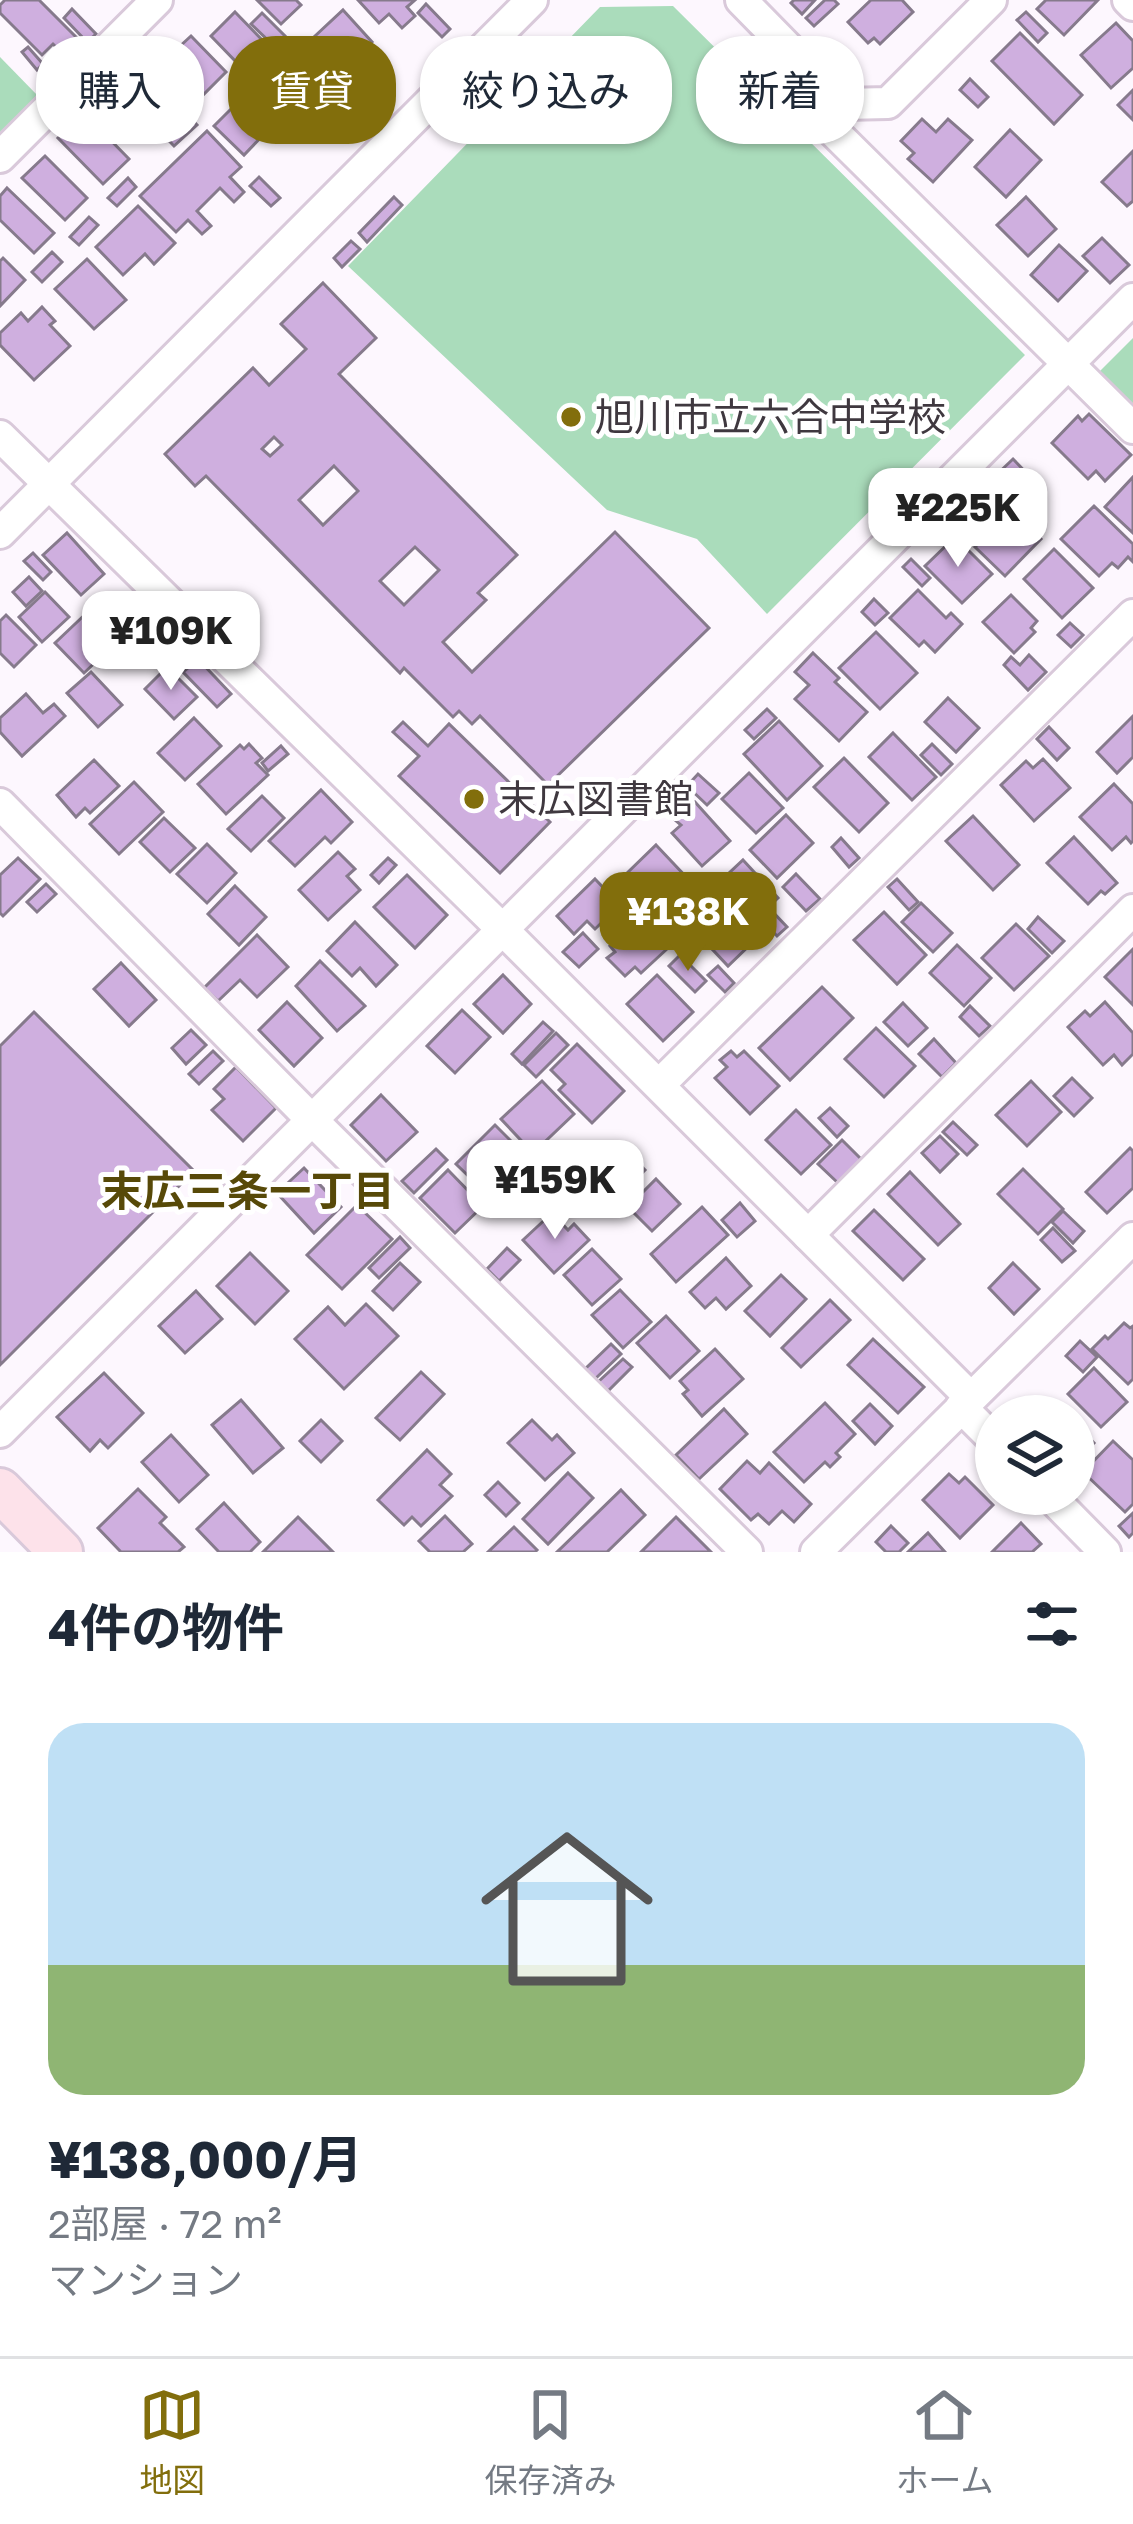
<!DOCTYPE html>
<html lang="ja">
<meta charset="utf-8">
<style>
body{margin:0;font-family:"Golos Text","Noto Sans JP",sans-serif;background:#f6f6f7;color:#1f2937;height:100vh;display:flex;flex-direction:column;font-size:45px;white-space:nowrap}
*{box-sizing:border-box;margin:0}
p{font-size:39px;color:#747a83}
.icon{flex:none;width:66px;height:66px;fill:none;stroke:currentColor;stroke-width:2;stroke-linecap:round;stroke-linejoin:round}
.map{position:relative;height:1552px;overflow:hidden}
.panel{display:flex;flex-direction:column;background:#fff;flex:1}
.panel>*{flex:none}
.hud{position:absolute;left:36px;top:36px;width:1062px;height:108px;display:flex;gap:24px}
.tools{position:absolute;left:975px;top:1395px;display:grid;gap:24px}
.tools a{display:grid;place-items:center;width:120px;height:120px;border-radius:50%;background:#fff;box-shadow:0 3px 9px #0004;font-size:60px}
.price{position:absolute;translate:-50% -102px;padding:0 27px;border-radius:24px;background:#fff;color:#222;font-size:39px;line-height:78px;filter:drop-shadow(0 3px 6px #0008)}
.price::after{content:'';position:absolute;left:50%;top:72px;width:36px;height:27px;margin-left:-18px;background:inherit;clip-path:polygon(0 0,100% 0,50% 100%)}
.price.active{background:#826e0c;color:#fff}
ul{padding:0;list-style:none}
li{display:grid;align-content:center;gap:24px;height:636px;padding:0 48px}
li span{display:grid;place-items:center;height:372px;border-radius:36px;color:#555}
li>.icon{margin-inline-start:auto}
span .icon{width:216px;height:216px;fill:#fffc;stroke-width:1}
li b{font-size:51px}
h2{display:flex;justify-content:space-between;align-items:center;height:144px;padding:0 48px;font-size:51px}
.chip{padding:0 42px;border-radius:48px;background:#fff;box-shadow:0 3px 9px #0004;font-size:42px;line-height:108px}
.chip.active{background:#826e0c;color:#fff}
.dock{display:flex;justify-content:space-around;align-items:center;height:168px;border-top:3px solid #e0e1e3;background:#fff;font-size:33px;color:#747a83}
.dock a{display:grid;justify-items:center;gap:6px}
.dock .active{color:#826e0c}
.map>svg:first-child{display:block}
</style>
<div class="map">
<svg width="1133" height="1552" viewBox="0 0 1133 1552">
<rect width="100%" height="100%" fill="#fdf7fe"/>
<g fill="#aadcbb">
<path d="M673 6 1025 355 767 614 697 539 607 510 348 266 600 7Z"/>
<path d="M0 57 39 97 0 135Z"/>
<path d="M1133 338V405L1100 371Z"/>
</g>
<g fill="#cfafdf" stroke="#867a8c" stroke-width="3" fill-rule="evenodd">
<path d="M5 0H39L84 45 69 60 53 44 42 55 0 13V5Z"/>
<path d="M257 0H296L301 5 281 24Z"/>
<path d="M358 0H415L407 7 415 16 402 28 389 14 379 23Z"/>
<path d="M794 0H815L802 14 791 3Z"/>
<path d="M825 0H834L838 4 814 26 806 18Z"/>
<path d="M871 0H902L913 12 880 44 874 38 868 43 848 22Z"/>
<path d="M1046 0H1098L1064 35 1037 9Z"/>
<path d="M426 4 450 29 442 37 418 13Z"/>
<path d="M72 9 96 34 87 42 64 18Z"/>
<path d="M343 10 372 42 343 68 315 36Z"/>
<path d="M235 12 268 46 244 70 211 36Z"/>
<path d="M1026 12 1047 33 1038 42 1017 20Z"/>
<path d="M262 13 285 36 274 46 251 24Z"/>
<path d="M1116 23 1133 41V68L1111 88 1081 55Z"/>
<path d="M1020 33 1082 95 1054 124 992 61Z"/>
<path d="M191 36 226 72 201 97 165 60Z"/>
<path d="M146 42 160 55 152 63 138 50Z"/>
<path d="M28 47 43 64 37 70 22 52Z"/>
<path d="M134 53 152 71 143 79 125 61Z"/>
<path d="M284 55 321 94 296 118 259 79Z"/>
<path d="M970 79 988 97 978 107 960 90Z"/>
<path d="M156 82 197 125 174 146 133 104Z"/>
<path d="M1133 90V120L1118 105Z"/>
<path d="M332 94 357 122 348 131 322 103Z"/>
<path d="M238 102 267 131 244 155 214 126Z"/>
<path d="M84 113 129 159 103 184 58 138Z"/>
<path d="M922 119 936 132 948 119 972 140 933 182 908 159 914 153 901 141Z"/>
<path d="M1010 130 1041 160 1006 197 975 167Z"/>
<path d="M207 131 241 167 230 177 244 192 234 202 220 188 197 211 211 226 202 234 188 220 176 232 140 196Z"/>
<path d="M1133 151V201L1127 206 1102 182Z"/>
<path d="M45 156 87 198 65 220 22 178Z"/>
<path d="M259 177 280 198 271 206 250 186Z"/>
<path d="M128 178 136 187 117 206 108 198Z"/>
<path d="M7 188 54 233 34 253 0 220V196Z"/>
<path d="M394 197 402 205 367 242 359 233Z"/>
<path d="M1026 197 1056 229 1028 256 997 225Z"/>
<path d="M138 206 175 243 154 264 145 254 123 275 96 247Z"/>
<path d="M89 217 98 225 79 245 70 237Z"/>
<path d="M1102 238 1129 265 1110 283 1083 256Z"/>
<path d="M351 241 360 249 342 267 334 258Z"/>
<path d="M1059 245 1087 271 1058 301 1031 275Z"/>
<path d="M52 252 62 262 42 282 32 272Z"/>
<path d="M3 258 25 280 0 306V261Z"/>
<path d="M87 259 126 300 94 329 55 289Z"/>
<path d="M323 283 376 338 339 374 517 555 478 593 486 600 443 642 472 672 615 532 709 628 548 785 480 716 472 724 459 711 453 717 404 668 400 673 206 476 195 486 165 454 253 368 269 385 306 349 281 324ZM274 437 282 445 270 456 262 449ZM334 466 358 491 323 525 299 500ZM415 547 439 570 404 605 380 581Z"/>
<path d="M42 307 55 321 50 325 70 346 34 380 0 345V333L21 313 28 321Z"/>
<path d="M1089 414 1131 455 1105 481 1096 471 1088 479 1052 443 1078 416 1082 421Z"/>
<path d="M1013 459 1038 485 1016 506 991 480Z"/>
<path d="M1133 477V533L1105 507Z"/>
<path d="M1094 506 1133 544V562L1128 557 1118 568 1112 563 1099 576 1061 539Z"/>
<path d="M1012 510 1041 539 1005 576 975 547 994 528 987 521 996 511 1004 519Z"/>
<path d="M67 533 104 574 81 595 43 555Z"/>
<path d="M955 537 992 574 962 603 925 566Z"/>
<path d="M1054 549 1093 588 1062 618 1024 579Z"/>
<path d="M33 553 51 572 43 580 24 561Z"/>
<path d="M911 559 930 578 922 586 903 567Z"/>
<path d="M29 577 42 591 26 606 13 592Z"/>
<path d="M918 590 946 618 951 613 962 624 935 652 924 641 919 646 890 618Z"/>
<path d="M45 592 69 617 42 642 19 617Z"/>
<path d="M1011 595 1037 621 1031 628 1035 632 1014 653 983 622Z"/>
<path d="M874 599 888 613 875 625 862 612Z"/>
<path d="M95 605 124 635 84 673 55 643Z"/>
<path d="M6 615 36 645 14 667 0 653V621Z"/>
<path d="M1070 623 1083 635 1071 647 1058 635Z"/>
<path d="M876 632 917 673 880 709 839 668Z"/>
<path d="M813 653 839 678 835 682 867 712 839 741 795 699 809 685 795 672Z"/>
<path d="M1029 655 1046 672 1028 690 1004 665 1011 657 1020 665Z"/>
<path d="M198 659 231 694 217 707 183 672Z"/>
<path d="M167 667 197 697 174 719 145 689Z"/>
<path d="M91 672 122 705 98 727 67 693Z"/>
<path d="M26 694 43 713 54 704 65 716 22 756 0 732V718Z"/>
<path d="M948 698 979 728 956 752 925 722Z"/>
<path d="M767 709 776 718 754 739 745 730Z"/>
<path d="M1133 716V757L1117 773 1097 752Z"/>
<path d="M194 718 221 746 185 780 158 753Z"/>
<path d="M779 721 822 766 787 800 744 754Z"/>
<path d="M403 722 428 746 449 724 550 822 500 873 399 776 419 756 393 732Z"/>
<path d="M1049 727 1069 748 1057 760 1037 739Z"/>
<path d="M893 733 936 777 912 800 869 757Z"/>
<path d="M249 744 262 758 256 763 268 775 226 814 198 784 240 745 244 749Z"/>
<path d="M932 744 952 764 941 775 921 755Z"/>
<path d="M281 746 288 754 268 771 262 763Z"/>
<path d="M844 758 888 803 859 832 814 787Z"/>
<path d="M1043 759 1070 788 1034 821 1001 785 1026 761 1033 768Z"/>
<path d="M94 760 119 786 90 813 85 808 76 817 57 795Z"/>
<path d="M749 773 783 808 756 833 722 799Z"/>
<path d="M698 774 719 793 707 805 687 786Z"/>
<path d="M134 782 163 812 119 854 90 824Z"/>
<path d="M1114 784 1133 804V841L1131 843 1126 837 1112 850 1080 817Z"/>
<path d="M321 790 352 822 331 843 325 837 295 866 269 841Z"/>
<path d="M262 796 284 818 251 851 228 829Z"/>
<path d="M695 802 730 841 702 866 672 833 681 825 675 820Z"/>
<path d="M786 815 813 843 777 878 750 850Z"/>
<path d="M973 816 1019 865 993 890 946 841Z"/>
<path d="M164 818 195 848 170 872 140 842Z"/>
<path d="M1074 837 1117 883 1105 894 1101 891 1088 904 1047 863Z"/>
<path d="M841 838 859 858 849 867 832 847Z"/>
<path d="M207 844 236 873 207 903 177 874Z"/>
<path d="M656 845 689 880 657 911 624 876Z"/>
<path d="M338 852 355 869 347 876 360 890 328 920 299 890Z"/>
<path d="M18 858 40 879 3 916 0 913V875Z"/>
<path d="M388 858 396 865 379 883 371 875Z"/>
<path d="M743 860 778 898 748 926 713 888Z"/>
<path d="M796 874 820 899 806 911 783 887Z"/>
<path d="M407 875 447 915 415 948 374 907Z"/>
<path d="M595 879 620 905 595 929 587 921 574 934 557 916Z"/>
<path d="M897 879 918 902 909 910 888 887Z"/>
<path d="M46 884 56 894 37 912 27 902Z"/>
<path d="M235 886 266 917 239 945 208 914Z"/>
<path d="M709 894 754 941 728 966 683 918Z"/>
<path d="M921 903 952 933 933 952 902 922Z"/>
<path d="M771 910 787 927 777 936 761 919Z"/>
<path d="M884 912 926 955 897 984 854 940Z"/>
<path d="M1038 917 1064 941 1052 953 1028 929Z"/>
<path d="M640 918 668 948 641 973 635 967 625 976 607 958 615 952 610 946Z"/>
<path d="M673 920 693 941 682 952 663 931Z"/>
<path d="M355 922 397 965 376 986 360 968 352 976 327 951Z"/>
<path d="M1016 924 1049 956 1014 990 982 958Z"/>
<path d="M583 933 598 949 579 967 563 952Z"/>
<path d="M257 935 288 967 257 997 240 980 218 1001 204 988Z"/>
<path d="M957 945 991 978 964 1006 930 973Z"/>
<path d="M1133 949V1005L1105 977Z"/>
<path d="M680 955 706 981 695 992 669 966Z"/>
<path d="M320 961 365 1006 337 1031 296 986Z"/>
<path d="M121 963 156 1000 129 1026 94 989Z"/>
<path d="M718 966 734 983 725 992 708 975Z"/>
<path d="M503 975 531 1004 503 1033 474 1004Z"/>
<path d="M657 975 693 1012 663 1041 627 1004Z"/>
<path d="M822 987 853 1018 790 1080 759 1048Z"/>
<path d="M287 1002 322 1038 294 1066 259 1030Z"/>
<path d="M1105 1002 1133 1033V1054L1122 1065 1114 1055 1103 1065 1068 1027 1085 1011 1090 1016Z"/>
<path d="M903 1003 927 1028 908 1046 884 1022Z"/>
<path d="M970 1006 990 1026 979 1036 960 1017Z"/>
<path d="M462 1010 490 1037 455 1073 427 1046Z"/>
<path d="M34 1012 194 1171 0 1365V1046Z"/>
<path d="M543 1022 553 1031 522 1064 512 1054Z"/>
<path d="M876 1028 915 1066 884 1097 845 1059Z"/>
<path d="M191 1030 206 1045 186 1064 172 1048Z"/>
<path d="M556 1033 568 1045 536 1077 524 1065Z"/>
<path d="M934 1039 956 1063 942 1077 919 1054Z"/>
<path d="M577 1044 624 1091 592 1123 559 1090 565 1084 551 1070Z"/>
<path d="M213 1051 223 1061 199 1084 189 1074Z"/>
<path d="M731 1051 737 1057 744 1051 779 1086 750 1114 715 1078 727 1067 720 1060Z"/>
<path d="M236 1067 276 1108 243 1141 212 1110 224 1099 214 1089Z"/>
<path d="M1072 1078 1092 1098 1074 1116 1054 1096Z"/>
<path d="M542 1081 574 1114 533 1153 501 1119Z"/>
<path d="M1031 1081 1061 1112 1027 1146 996 1115Z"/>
<path d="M381 1095 417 1132 386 1161 351 1125Z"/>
<path d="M830 1108 848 1126 837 1137 819 1118Z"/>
<path d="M796 1110 831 1145 801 1174 766 1140Z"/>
<path d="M953 1122 977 1145 967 1155 943 1132Z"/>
<path d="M495 1125 530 1160 491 1198 456 1164Z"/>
<path d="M940 1136 958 1154 940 1172 922 1153Z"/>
<path d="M842 1140 862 1160 838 1183 818 1164Z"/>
<path d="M619 1144 645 1170 600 1215 574 1189Z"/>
<path d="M1130 1148 1133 1151V1188L1107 1213 1086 1192Z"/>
<path d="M436 1149 447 1160 414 1193 402 1181Z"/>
<path d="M304 1168 341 1207 314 1233 277 1193Z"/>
<path d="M1023 1169 1063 1209 1038 1234 998 1194Z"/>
<path d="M448 1170 483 1206 455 1233 420 1198Z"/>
<path d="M910 1172 960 1224 938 1245 888 1194Z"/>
<path d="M656 1179 680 1204 652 1231 628 1207Z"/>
<path d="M740 1203 755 1221 737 1237 722 1220Z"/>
<path d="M357 1205 392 1239 342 1289 307 1255Z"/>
<path d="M702 1207 728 1235 676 1282 651 1254Z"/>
<path d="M874 1210 924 1259 903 1280 853 1231Z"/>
<path d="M1063 1211 1084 1231 1073 1243 1052 1222Z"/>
<path d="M552 1213 568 1230 574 1224 589 1240 554 1273 523 1240Z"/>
<path d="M1053 1228 1075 1251 1062 1262 1041 1240Z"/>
<path d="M400 1237 410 1248 379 1278 369 1268Z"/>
<path d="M507 1248 520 1260 499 1281 487 1269Z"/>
<path d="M592 1249 621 1279 592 1305 564 1275Z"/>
<path d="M250 1253 288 1291 255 1324 217 1286Z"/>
<path d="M726 1258 751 1286 726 1309 716 1298 705 1308 690 1292Z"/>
<path d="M400 1263 420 1282 393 1310 373 1291Z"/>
<path d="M1013 1263 1039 1289 1014 1314 989 1288Z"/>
<path d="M781 1275 806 1299 770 1336 745 1311Z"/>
<path d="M620 1290 651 1322 623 1348 592 1315Z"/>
<path d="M196 1291 222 1319 185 1353 159 1326Z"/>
<path d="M830 1300 850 1320 801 1367 782 1348Z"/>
<path d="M366 1304 398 1336 344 1389 295 1339 328 1307 345 1325Z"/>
<path d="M666 1316 699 1351 670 1378 637 1343Z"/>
<path d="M1124 1323 1130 1328 1133 1326V1379L1128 1384 1092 1349 1105 1336 1108 1339Z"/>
<path d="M873 1339 924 1387 898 1413 848 1365Z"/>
<path d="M1080 1341 1097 1357 1083 1372 1066 1356Z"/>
<path d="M611 1344 621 1354 595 1379 585 1369Z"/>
<path d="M715 1349 743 1379 702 1416 683 1394 688 1390 680 1381Z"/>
<path d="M623 1359 632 1367 607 1392 598 1382Z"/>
<path d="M1094 1368 1127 1402 1101 1427 1068 1394Z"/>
<path d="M421 1372 444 1394 400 1440 376 1418Z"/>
<path d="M104 1373 143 1413 108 1448 100 1440 90 1451 57 1417Z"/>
<path d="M241 1400 283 1448 253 1473 212 1425Z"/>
<path d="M825 1403 855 1434 836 1453 840 1457 830 1467 825 1462 804 1482 774 1452Z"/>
<path d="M870 1404 892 1426 875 1444 853 1421Z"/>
<path d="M724 1409 747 1434 699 1479 676 1455Z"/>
<path d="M321 1420 342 1441 321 1462 300 1441Z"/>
<path d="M532 1420 552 1440 557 1435 574 1453 545 1480 508 1443Z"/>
<path d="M1074 1422 1094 1443 1074 1462Z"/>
<path d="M171 1435 208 1475 179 1502 142 1462Z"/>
<path d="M1113 1441 1133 1460V1504L1125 1512 1083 1472Z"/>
<path d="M427 1450 451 1474 440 1485 452 1496 421 1526 412 1517 404 1525 378 1500Z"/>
<path d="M747 1461 760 1473 769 1463 811 1504 794 1522 782 1511 769 1524 758 1514 751 1520 720 1489Z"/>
<path d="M568 1473 593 1498 548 1544 523 1519Z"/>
<path d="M949 1474 959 1483 965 1477 993 1505 960 1538 923 1500Z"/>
<path d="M498 1482 519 1503 506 1516 485 1495Z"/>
<path d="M138 1489 166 1517 160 1523 184 1547 178 1552H121L98 1528Z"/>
<path d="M621 1490 645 1515 607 1552H557Z"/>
<path d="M224 1503 260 1542 250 1552H219L197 1529Z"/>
<path d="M1133 1513V1533L1129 1537 1119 1526Z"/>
<path d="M445 1516 472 1544 463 1552H430L419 1541Z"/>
<path d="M298 1517 333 1552H263Z"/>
<path d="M676 1517 711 1552H641Z"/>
<path d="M1021 1523 1041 1544 1032 1552H992Z"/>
<path d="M891 1526 908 1543 899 1552H886L876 1542Z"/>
<path d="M514 1527 537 1550 535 1552H488Z"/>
<path d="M928 1533 945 1552H908Z"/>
</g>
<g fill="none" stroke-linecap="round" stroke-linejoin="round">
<defs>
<g id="street">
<path d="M741 0 843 104 888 103 991 0"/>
<path d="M1128 0 1133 5"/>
<path d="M843 104 827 125 1133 428"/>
<path d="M0 157 157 0"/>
<path d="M0 436 503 930 970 1397"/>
<path d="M0 533 532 0"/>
<path d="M0 804 312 1120 747 1552"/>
<path d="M659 1085 1133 615"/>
<path d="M808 1235 1133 910"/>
<path d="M961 1407 996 1442"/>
<path d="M0 1432 1133 299"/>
<path d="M1048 1494 1105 1552"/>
<path d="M816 1552 1133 1238"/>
</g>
<path id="secondary" d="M0 1490 61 1552"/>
</defs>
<use href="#street" stroke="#d9c9da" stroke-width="36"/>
<use href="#secondary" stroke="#d9c9da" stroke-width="48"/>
<use href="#street" stroke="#fff" stroke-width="30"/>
<use href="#secondary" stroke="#fde2ea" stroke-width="42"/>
</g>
<g fill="#826e0c" stroke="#fff" stroke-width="4.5">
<circle cx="571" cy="417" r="12"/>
<circle cx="474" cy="799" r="12"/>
</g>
<g text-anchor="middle" stroke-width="10" stroke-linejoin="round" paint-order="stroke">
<g font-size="39" fill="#3f383f" stroke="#fff" text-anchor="start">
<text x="595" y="431">旭川市立六合中学校</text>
<text x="498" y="813">末広図書館</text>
</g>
<g font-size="42" font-weight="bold" fill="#574908" stroke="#fff">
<text x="248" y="1206">末広三条一丁目</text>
</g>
</g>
</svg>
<div class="tools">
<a><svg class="icon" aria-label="layers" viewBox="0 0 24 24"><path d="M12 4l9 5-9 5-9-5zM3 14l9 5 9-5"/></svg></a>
</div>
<b class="price" style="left:958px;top:570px">¥225K</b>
<b class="price" style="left:171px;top:693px">¥109K</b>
<b class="price active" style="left:688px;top:974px">¥138K</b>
<b class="price" style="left:555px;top:1242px">¥159K</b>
<div class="hud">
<a class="chip">購入</a>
<a class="chip active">賃貸</a>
<a class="chip">絞り込み</a>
<a class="chip">新着</a>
</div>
</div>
<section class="panel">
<h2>4件の物件<svg class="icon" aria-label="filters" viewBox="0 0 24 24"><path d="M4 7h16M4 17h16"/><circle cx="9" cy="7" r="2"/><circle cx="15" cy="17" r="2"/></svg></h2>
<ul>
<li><span style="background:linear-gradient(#bfe0f5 65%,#8fb573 0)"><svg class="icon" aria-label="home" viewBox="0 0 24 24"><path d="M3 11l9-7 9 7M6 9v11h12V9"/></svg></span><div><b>¥138,000/月</b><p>2部屋 · 72 m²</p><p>マンション</p></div></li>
</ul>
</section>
<nav class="dock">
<a class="active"><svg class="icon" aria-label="map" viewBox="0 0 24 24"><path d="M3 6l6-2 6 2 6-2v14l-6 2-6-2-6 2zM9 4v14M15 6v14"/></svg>地図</a>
<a><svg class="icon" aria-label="saved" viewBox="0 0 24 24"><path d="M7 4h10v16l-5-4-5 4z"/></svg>保存済み</a>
<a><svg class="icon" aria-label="home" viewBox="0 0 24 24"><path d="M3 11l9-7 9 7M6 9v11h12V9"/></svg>ホーム</a>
</nav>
